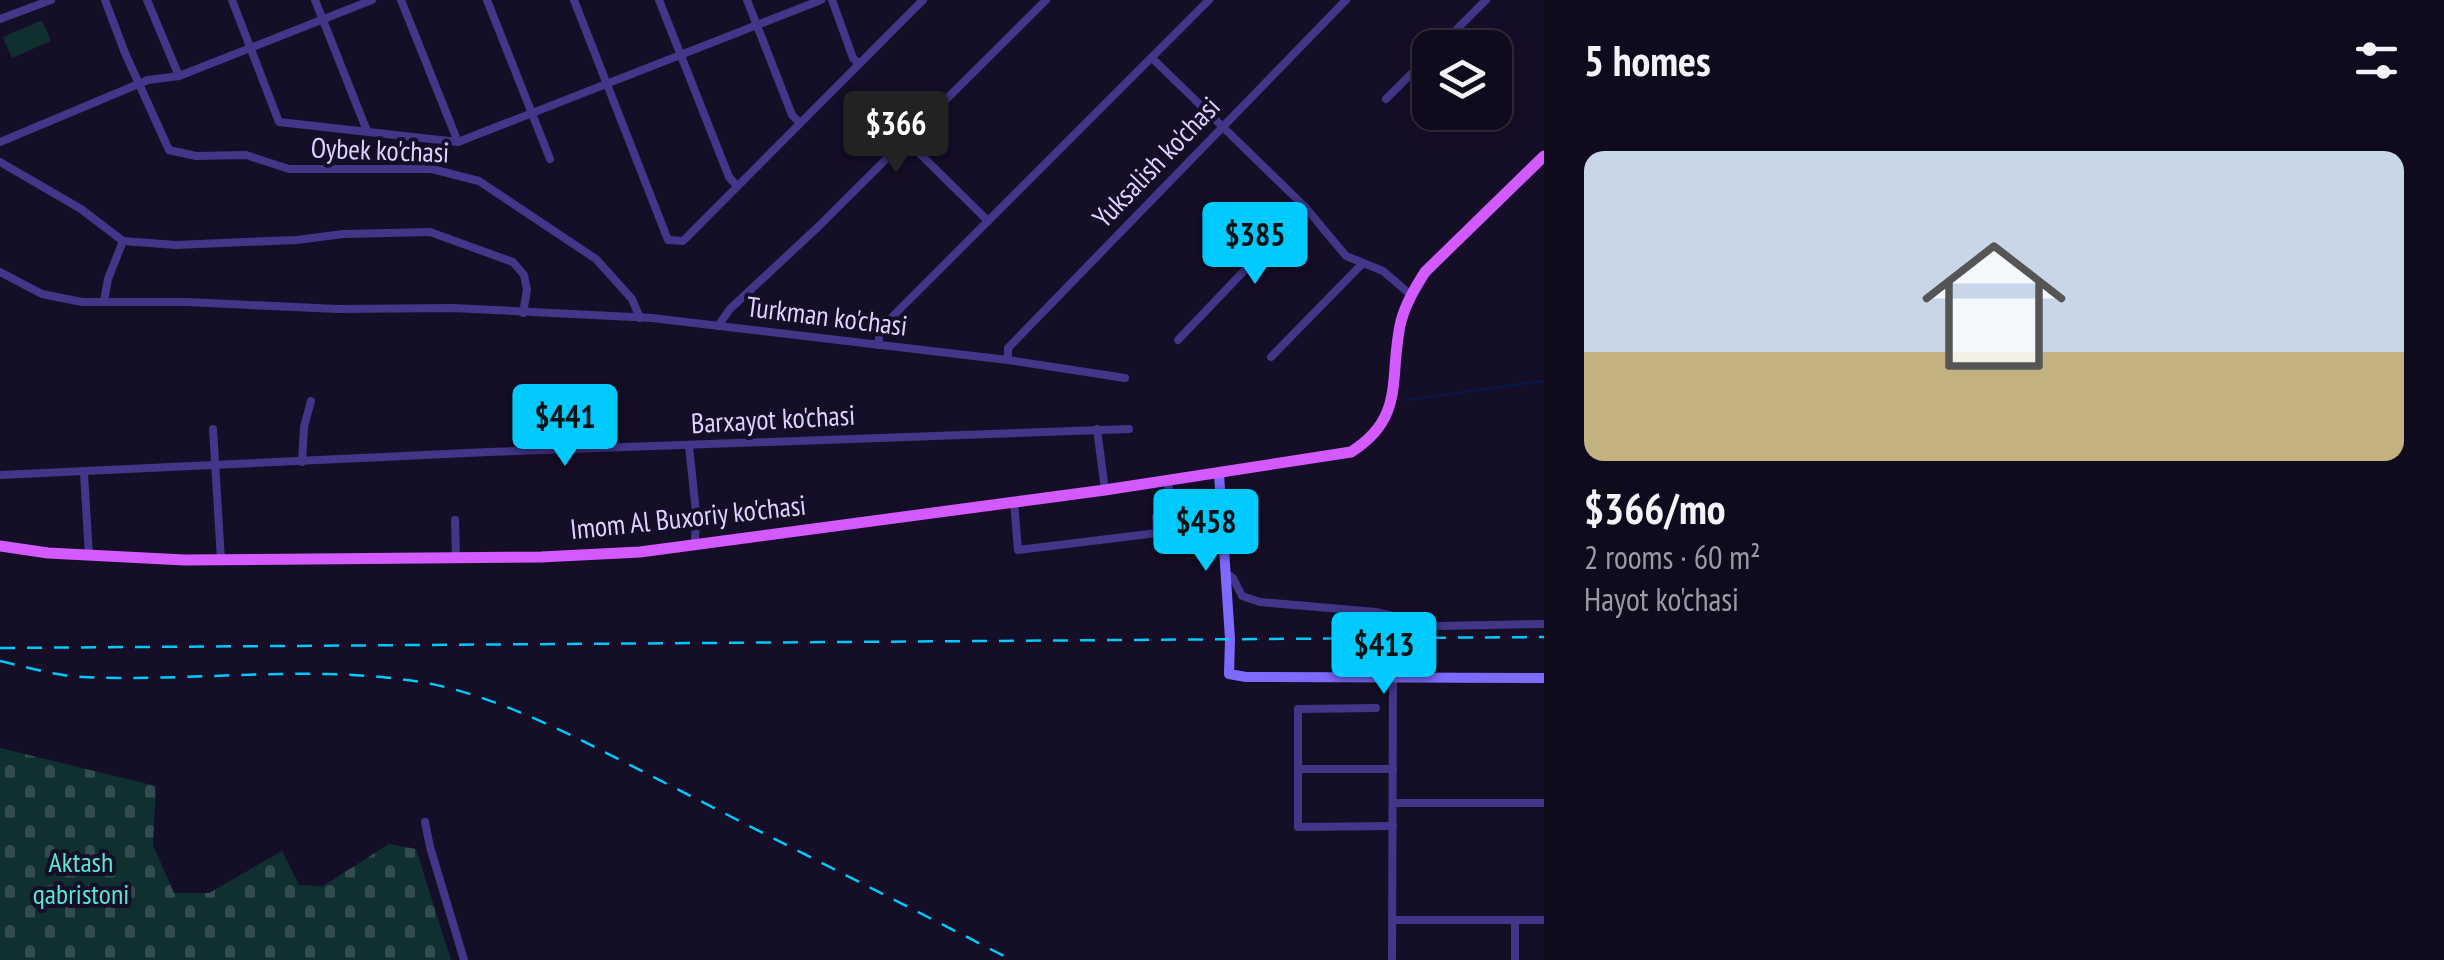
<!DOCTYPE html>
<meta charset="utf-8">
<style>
body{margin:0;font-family:"PT Sans Narrow",sans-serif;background:#191326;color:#f1f3f6;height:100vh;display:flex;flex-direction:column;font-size:38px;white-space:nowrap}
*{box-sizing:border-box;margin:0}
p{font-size:32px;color:#9c9aa4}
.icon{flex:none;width:55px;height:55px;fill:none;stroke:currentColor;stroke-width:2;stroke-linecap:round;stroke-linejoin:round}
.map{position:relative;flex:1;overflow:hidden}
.side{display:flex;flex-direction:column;background:#100a1d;width:900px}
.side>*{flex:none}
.controls{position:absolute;left:1412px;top:30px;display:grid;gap:20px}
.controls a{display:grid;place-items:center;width:100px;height:100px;border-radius:20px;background:#100a1d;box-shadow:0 5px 25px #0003,0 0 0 2px #302b3b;font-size:50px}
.price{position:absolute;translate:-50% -85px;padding:0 22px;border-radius:10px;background:#00c9fe;color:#111;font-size:32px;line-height:65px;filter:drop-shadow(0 2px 5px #0008)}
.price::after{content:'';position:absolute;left:50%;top:60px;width:30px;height:22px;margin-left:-15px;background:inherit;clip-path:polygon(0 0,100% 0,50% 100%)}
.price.current{background:#222;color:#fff}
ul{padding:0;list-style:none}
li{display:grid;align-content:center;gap:20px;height:530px;padding:0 40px}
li+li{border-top:2px solid #302b3b}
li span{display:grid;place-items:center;height:310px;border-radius:20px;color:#555}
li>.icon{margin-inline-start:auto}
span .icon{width:180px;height:180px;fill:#fffc;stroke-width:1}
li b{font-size:42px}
h2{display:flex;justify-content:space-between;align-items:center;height:120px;padding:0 40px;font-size:42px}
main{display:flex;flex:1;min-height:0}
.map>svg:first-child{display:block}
</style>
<main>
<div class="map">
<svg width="1544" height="960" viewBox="0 0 1544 960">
<defs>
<pattern id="cemetery-stones" width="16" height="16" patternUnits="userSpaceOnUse" patternTransform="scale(2.5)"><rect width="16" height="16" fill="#102f31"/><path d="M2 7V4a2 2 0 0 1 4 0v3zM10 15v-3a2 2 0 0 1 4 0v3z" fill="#324c50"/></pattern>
</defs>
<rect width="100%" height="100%" fill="#150e27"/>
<path fill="#102f31" d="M42 20 51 41 12 58 3 37Z"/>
<path fill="url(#cemetery-stones)" d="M0 748 156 786 153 845 174 893H209L282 851 299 885 323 886 389 844 416 849 451 960H0Z"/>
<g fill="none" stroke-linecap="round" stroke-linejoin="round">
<path stroke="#071746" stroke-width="2.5" d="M1406 400 1544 381"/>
<g stroke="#423688" stroke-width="8">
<path d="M105 0 125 53 169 150 196 156 246 155 289 169H432L479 181 596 259 632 299 640 318"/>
<path d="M147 0 179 76"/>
<path d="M232 0 279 122 458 142 821 0"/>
<path d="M315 0 367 131"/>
<path d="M401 0 458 142"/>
<path d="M487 0 550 159"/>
<path d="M574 0 668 240 683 241 923 0"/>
<path d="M659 0 729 177 737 186"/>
<path d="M747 0 792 115 800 123"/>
<path d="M832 0 853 58 859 64"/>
<path d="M0 19 51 0"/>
<path d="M1438 48 1486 0"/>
<path d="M1152 58 1305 207 1346 256 1383 271 1411 295"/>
<path d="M1386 99 1430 55"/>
<path d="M906 140 988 221"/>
<path d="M0 142 148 80 179 76 372 0"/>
<path d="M0 162 81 209 123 241 176 245 244 242 297 240 343 234 430 232 513 262 524 275 527 290 523 313"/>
<path d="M0 272 42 294 82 302H187L337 309 453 308 652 318 1008 360 1125 378"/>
<path d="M104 301 108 279 123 241"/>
<path d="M718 326 730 309 819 226 1046 0"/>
<path d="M1178 340 1305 207"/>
<path d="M878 345 880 333 892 317 1209 0"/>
<path d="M1271 357 1363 263"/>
<path d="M1008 360V348L1346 0"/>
<path d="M213 429 221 560"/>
<path d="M1097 429 1105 490"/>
<path d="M689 446 696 512 695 544"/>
<path d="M302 462 304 427 311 401"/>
<path d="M84 473 89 556"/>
<path d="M0 475 489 452 1129 429"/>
<path d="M1014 502 1018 550 1157 533 1156 516 1171 506 1168 481"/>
<path d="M455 520 456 558"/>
<path d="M1226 573 1233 578 1242 596 1260 602 1376 612 1437 626 1544 624"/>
<path d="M1376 708 1298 709V827L1393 826"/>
<path d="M1298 769H1393"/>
<path d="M1393 803H1544"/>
<path d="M425 822 430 847 464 960"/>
<path d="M1392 920H1544"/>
<path d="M1392 960 1393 677"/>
<path d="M1515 960V920"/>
</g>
<path stroke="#7e6aff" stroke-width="10" d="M1219 474 1230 639 1229 674 1246 677 1544 678"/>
<path stroke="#d35aff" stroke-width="11" d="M0 546 48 553 184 560 541 557 640 552 1105 490 1351 452C1407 417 1388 376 1401 321 1406 303 1415 288 1425 272L1544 156"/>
<g stroke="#00c9fe" stroke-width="2.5" stroke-dasharray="15 12" stroke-linecap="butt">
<path d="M0 648 1544 637"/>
<path d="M0 661C27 667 55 676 83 677 195 682 310 664 421 682 474 691 526 714 573 736L1012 960"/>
</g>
</g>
<g text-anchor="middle" stroke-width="8" stroke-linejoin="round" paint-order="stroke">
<g font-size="28" fill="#ddd3ff" stroke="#150e27">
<text transform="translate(380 150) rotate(2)" y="10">Oybek ko'chasi</text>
<text transform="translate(1156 162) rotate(-46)" y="10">Yuksalish ko'chasi</text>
<text transform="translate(827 316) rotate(7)" y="10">Turkman ko'chasi</text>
<text transform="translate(773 419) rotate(-3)" y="10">Barxayot ko'chasi</text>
<text transform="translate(688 517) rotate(-6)" y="10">Imom Al Buxoriy ko'chasi</text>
</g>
<g font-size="28" fill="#59e6d2" stroke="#150e27">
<text x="81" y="872">Aktash<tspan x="81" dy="32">qabristoni</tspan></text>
</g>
</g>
</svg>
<div class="controls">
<a><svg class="icon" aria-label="layers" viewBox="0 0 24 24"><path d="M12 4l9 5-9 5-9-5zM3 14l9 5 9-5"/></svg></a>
</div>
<b class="price current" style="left:896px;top:176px">$366</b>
<b class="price" style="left:1255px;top:287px">$385</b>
<b class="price" style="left:565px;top:469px">$441</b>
<b class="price" style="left:1206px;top:574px">$458</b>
<b class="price" style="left:1384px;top:697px">$413</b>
</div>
<section class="side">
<h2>5 homes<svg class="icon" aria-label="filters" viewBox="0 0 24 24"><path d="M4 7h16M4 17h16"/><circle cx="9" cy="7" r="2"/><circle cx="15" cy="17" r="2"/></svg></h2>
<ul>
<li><span style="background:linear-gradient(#c9d6e8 65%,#c2b280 0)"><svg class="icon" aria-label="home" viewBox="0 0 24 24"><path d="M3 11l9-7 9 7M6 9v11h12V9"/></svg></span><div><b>$366/mo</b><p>2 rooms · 60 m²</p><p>Hayot ko'chasi</p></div></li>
</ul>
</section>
</main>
